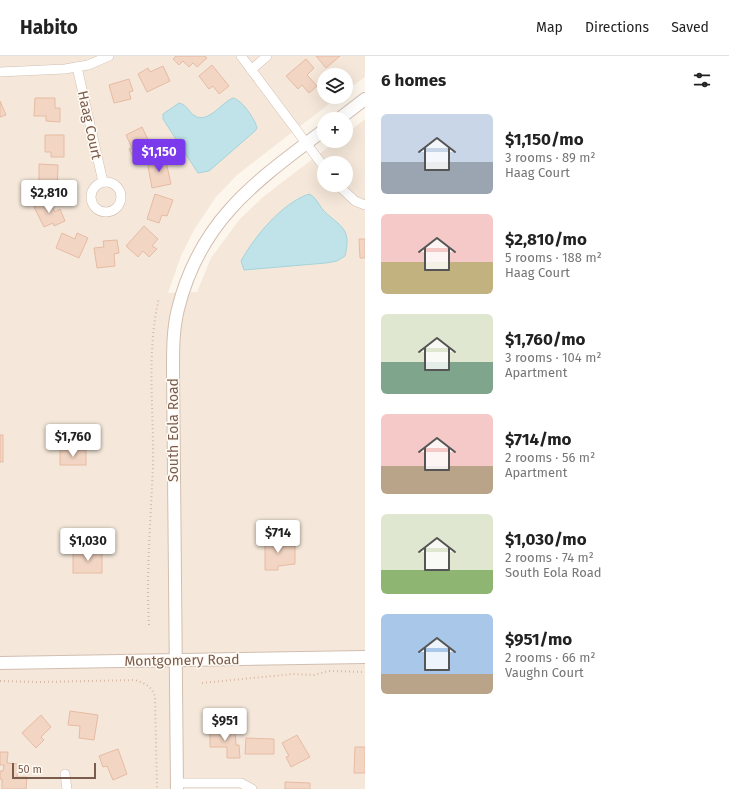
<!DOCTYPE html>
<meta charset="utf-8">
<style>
body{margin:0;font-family:"Fira Sans",sans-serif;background:#f6f6f6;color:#222;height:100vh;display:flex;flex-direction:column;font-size:15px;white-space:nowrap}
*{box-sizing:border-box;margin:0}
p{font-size:13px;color:#767676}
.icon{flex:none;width:22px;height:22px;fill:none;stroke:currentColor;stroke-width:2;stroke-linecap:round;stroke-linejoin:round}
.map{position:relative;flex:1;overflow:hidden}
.sheet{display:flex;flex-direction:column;background:#fff;width:364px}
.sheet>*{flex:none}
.tools{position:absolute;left:317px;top:12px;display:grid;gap:8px}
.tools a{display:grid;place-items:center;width:36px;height:36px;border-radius:50%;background:#fff;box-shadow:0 4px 16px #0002;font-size:20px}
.scale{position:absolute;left:12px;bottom:10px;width:84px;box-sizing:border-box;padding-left:4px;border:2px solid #7a5c4d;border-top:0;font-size:11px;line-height:14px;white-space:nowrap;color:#7a5c4d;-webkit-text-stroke:3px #fffaf3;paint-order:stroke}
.price{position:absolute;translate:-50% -34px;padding:0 9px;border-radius:4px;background:#fff;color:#222;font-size:13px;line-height:26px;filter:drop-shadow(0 1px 2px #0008)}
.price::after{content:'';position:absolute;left:50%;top:24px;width:12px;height:9px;margin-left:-6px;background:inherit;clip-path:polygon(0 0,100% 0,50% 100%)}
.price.selected{background:#7c3aed;color:#fff}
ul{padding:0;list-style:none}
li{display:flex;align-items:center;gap:12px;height:100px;padding:0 16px}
li span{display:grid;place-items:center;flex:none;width:112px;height:80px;border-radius:6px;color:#555}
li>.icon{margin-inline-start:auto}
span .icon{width:48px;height:48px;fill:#fffc;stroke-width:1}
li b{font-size:17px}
h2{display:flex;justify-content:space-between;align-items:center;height:48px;padding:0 16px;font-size:17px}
header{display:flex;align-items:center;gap:24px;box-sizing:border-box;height:56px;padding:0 20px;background:#fff;border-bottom:1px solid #e0e0e0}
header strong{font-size:19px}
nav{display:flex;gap:22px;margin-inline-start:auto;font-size:14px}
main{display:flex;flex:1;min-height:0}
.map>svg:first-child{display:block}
</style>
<header>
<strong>Habito</strong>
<nav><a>Map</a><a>Directions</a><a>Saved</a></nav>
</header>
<main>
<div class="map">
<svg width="365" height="733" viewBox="0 0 365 733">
<rect width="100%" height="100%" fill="#fdf6ec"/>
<path fill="#f5e8da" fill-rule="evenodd" d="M0 0H365V21L346 35V19H324V41H338L237 119 216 141 194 174 181 200 168 237 197 236 211 202 239 164 263 141 336 85H346V78L365 63V733H0ZM324 107H346V129H324Z"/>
<g fill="#bfe3e8" stroke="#a5d3da">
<path d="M233 42C242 44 255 63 257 72L255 75 209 115 198 117 163 63V58L179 47C188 49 188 56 195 60 208 68 222 46 233 42Z"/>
<path d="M309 138C316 141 319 149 323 154 340 171 352 171 345 200L337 205 326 207 244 214 241 205C254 181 282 147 309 138Z"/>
</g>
<g fill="#f3d5c3" stroke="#e6bba3">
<path d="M176 0H205L207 2 197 11 193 7 189 11 183 5 179 9 173 3Z"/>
<path d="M316 0H340L326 12Z"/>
<path d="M306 3 314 12 307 19 317 30 309 37 302 29 298 33 286 20Z"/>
<path d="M212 9 229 30 219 38 213 30 209 33 199 20Z"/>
<path d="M163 10 170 25 147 36 138 18 148 12 150 16Z"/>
<path d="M129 23 133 35 129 36 131 43 114 47 109 29Z"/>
<path d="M35 42H55V52H60V66L46 65V60H34Z"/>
<path d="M0 45 6 59 0 61Z"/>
<path d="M142 71 153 94 134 103 129 93 132 92 126 79Z"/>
<path d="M45 79H64V101H51V96H45Z"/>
<path d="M165 101 171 128 152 132 147 105Z"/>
<path d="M39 108 58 109 57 137 44 136V132H39Z"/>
<path d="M155 138 173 144 167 160 162 159 159 167 147 163Z"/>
<path d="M49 144 55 156 60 153 65 165 54 170 53 167 44 171 34 151Z"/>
<path d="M144 170 158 183 152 190 157 193 149 201 143 195 138 201 126 190Z"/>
<path d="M62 177 75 183 77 177 88 182 79 202 56 192Z"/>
<path d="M359 183H365V202H360Z"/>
<path d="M117 184 119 197 114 198 115 210 97 212 94 192 104 191 103 185Z"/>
<rect x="0" y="379" width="3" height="27"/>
<rect x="60" y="394" width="26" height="15"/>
<path d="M265 480H281V490H295V508L278 510V514H265Z"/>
<rect x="73" y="496" width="29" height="21"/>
<path d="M70 655 98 659 94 684 79 682 80 670 68 669Z"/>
<path d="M41 659 51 671 41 681 44 684 36 692 22 677Z"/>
<path d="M235 673 236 689H239L240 702H227V691H210V674Z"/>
<path d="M297 679 310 701 291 711 286 701 289 700 282 687Z"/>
<path d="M246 682 274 683V698H245Z"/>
<path d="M355 691H365V717H354Z"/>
<path d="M118 693 127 718 113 724 107 710 103 711 99 700Z"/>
<path d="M0 696H8L7 707 18 708 17 721H27L26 733H2V723H0V715H3L4 709H0Z"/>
<path d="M285 726 310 727V733H285Z"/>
</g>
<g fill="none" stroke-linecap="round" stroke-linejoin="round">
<defs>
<g id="minor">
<path d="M241 0 324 111"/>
<path d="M77 11 103 126"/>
<path d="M251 14 267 0"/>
<path d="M0 16 65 13 88 9 109 0"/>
<circle cx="106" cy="141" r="15"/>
<path d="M338 129 355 145 365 149"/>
<path d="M65 718 67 733"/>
<path d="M177 727H241L252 733"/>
</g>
<g id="tertiary">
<path d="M339 63 365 43"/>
<path d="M0 607 365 601"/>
<path d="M177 733 173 313C173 293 173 273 178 253 200 164 255 126 324 74"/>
</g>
</defs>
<use href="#minor" stroke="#d1beb0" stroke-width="10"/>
<use href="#tertiary" stroke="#d1beb0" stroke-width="14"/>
<g stroke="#d9b8a5" stroke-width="2" stroke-dasharray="1 3" stroke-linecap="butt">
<path d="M149 569C146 515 151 462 153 408 154 353 146 297 159 242"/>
<path d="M0 625 39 626 135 624C146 628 152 630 155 641L157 733"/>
<path d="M202 627 293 618 314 619 329 615 365 616"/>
</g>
<use href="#minor" stroke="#fff" stroke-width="9"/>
<use href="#tertiary" stroke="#fff" stroke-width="12"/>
</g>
<g text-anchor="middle" stroke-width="3" stroke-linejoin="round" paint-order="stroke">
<g font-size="14" fill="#7a5c4d" stroke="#fffaf3">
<text transform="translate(90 69) rotate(78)" y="5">Haag Court</text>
<text transform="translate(173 374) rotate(-90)" y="5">South Eola Road</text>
<text transform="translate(182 604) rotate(-1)" y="5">Montgomery Road</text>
</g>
</g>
</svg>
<div class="tools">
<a><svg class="icon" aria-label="layers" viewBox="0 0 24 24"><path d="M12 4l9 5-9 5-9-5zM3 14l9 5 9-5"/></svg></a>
<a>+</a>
<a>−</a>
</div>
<div class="scale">50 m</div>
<b class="price selected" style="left:159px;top:117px">$1,150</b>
<b class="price" style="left:49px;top:158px">$2,810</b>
<b class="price" style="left:73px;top:402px">$1,760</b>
<b class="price" style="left:278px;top:498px">$714</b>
<b class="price" style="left:88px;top:506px">$1,030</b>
<b class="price" style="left:225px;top:686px">$951</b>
</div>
<section class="sheet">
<h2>6 homes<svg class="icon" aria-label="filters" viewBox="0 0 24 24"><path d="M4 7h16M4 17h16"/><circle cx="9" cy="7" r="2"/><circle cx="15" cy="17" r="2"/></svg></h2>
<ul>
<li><span style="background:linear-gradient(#c9d6e8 60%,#9aa5b1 0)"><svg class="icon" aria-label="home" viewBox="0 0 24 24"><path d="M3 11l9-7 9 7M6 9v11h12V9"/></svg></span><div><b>$1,150/mo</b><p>3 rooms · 89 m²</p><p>Haag Court</p></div></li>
<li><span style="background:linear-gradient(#f6c9c9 60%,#c2b280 0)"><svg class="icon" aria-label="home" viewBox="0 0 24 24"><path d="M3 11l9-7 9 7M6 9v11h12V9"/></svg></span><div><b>$2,810/mo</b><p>5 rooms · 188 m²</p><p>Haag Court</p></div></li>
<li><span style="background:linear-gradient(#dfe7d0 60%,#7fa58c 0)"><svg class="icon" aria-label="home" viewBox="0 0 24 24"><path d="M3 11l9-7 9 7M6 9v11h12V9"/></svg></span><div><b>$1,760/mo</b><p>3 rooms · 104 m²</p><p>Apartment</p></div></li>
<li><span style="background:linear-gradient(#f6c9c9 65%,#b9a48a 0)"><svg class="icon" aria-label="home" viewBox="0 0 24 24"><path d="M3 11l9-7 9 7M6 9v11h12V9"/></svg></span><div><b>$714/mo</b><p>2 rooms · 56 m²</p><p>Apartment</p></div></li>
<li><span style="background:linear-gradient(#dfe7d0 70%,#8fb573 0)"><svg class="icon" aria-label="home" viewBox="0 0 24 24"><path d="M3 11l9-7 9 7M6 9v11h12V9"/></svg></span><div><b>$1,030/mo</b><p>2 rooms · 74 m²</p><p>South Eola Road</p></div></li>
<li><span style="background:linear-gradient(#a9c7e8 75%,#b9a48a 0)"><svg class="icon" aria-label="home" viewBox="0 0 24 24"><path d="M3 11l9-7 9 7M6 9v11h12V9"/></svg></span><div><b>$951/mo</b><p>2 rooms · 66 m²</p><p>Vaughn Court</p></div></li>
</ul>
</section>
</main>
